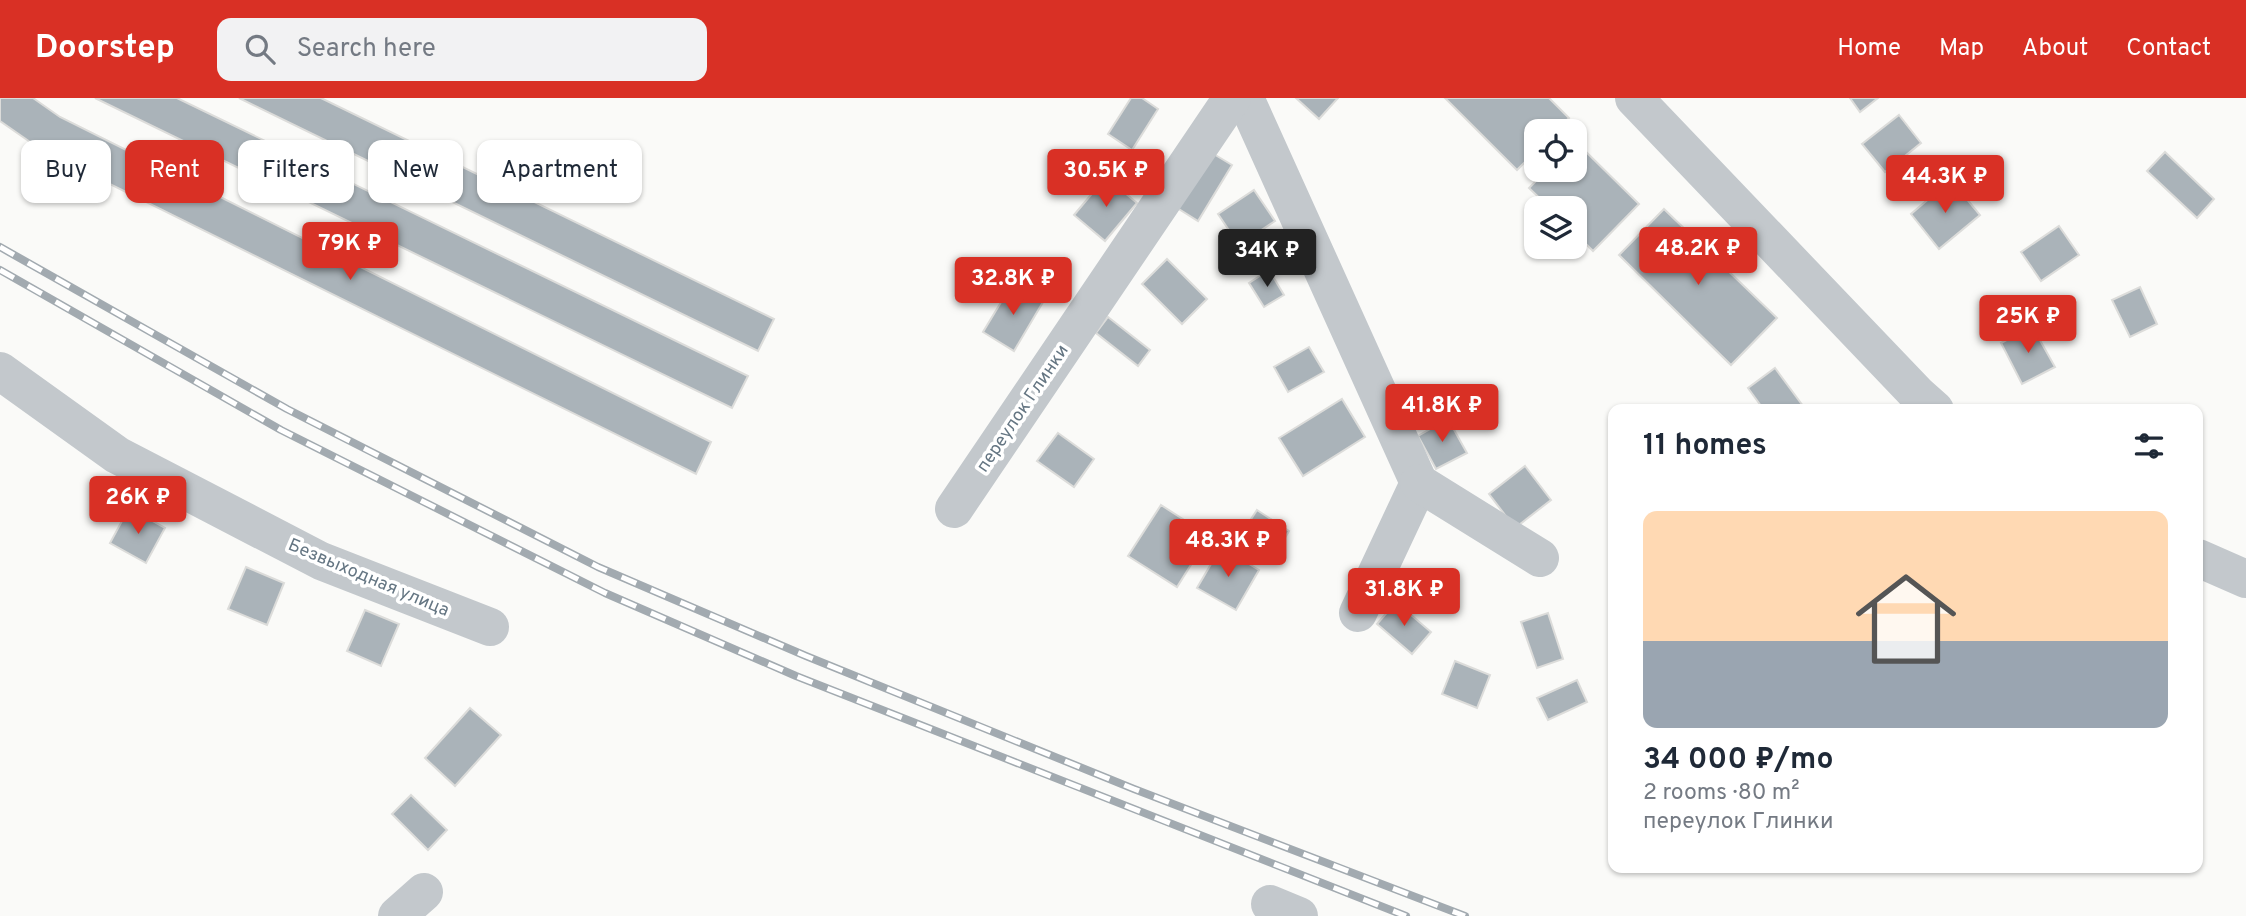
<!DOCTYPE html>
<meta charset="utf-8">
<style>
body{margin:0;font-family:Overpass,sans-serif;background:#f2f2f3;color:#1f2937;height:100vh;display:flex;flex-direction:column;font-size:26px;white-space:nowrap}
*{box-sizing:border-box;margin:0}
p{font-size:23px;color:#747a83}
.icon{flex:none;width:38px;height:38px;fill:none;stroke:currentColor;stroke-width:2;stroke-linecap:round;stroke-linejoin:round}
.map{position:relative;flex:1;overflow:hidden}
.drawer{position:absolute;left:1608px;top:306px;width:595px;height:469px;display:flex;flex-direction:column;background:#fff;border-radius:14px;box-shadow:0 2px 5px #0004}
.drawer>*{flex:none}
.banner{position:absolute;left:21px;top:42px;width:665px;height:63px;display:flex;gap:14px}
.controls{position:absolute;left:1524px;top:21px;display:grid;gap:14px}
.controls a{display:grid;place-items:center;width:63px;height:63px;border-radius:14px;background:#fff;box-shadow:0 2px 5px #0004;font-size:35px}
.price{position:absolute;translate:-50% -60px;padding:0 16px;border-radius:7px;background:#d93025;color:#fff;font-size:23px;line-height:46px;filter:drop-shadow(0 2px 4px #0008)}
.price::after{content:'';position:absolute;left:50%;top:42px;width:21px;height:16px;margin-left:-10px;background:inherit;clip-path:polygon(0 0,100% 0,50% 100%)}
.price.selected{background:#222;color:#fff}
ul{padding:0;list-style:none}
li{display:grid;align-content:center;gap:14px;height:371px;padding:0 35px}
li+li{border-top:2px solid #e0e1e3}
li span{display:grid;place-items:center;height:217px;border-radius:14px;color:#555}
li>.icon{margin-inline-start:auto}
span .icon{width:126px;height:126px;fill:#fffc;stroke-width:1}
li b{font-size:30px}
h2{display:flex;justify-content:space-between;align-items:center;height:84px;padding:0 35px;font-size:30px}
.pill{padding:0 24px;border-radius:14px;background:#fff;box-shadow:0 2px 5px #0004;font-size:24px;line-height:63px}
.pill.selected{background:#d93025;color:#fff}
header{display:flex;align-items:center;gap:42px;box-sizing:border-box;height:98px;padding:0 35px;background:#d93025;color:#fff}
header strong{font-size:33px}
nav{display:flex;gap:38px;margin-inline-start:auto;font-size:24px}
.search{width:490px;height:63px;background:#f2f2f3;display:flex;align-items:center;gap:18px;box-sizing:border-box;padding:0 24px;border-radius:14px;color:#747a83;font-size:26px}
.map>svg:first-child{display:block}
</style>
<header>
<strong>Doorstep</strong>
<div class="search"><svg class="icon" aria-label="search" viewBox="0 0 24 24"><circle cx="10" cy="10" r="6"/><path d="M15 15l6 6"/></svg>Search here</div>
<nav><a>Home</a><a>Map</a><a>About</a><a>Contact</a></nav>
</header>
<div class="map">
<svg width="2246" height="818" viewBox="0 0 2246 818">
<rect width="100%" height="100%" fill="#fafaf8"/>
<g fill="#aab3b9" stroke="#dcdcda" stroke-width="2">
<path d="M0 0H33L60 19 711 344 696 376 43 53 0 23Z"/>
<path d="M95 0H177L748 278 732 310Z"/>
<path d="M239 0H321L774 221 758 253Z"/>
<path d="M1131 0H1142L1158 11 1132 52 1108 36Z"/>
<path d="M1296 0H1338L1319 21Z"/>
<path d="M1445 0H1549L1569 20 1556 33H1536V53L1517 72Z"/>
<path d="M1850 0H1878L1860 14Z"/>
<path d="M1899 17 1921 45 1885 74 1862 46Z"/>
<path d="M1575 43 1639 106 1593 153 1575 135V110H1550L1529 90 1547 72H1575Z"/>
<path d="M1207 52 1232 67 1198 123 1174 108Z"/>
<path d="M2165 54 2214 101 2197 120 2147 73Z"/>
<path d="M1106 79 1137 105 1105 143 1074 117Z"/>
<path d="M1951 82 1980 117 1939 151 1911 116Z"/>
<path d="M1254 92 1275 123 1239 147 1218 116Z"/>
<path d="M1664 111 1777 220 1731 267 1619 157Z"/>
<path d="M2059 128 2079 157 2041 183 2021 154Z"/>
<path d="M1167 161 1207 201 1182 226 1142 186Z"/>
<path d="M1269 172 1284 197 1264 209 1249 185Z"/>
<path d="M1012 186 1043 204 1014 253 983 234Z"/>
<path d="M2140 189 2157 226 2130 239 2112 202Z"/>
<path d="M1108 219 1150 252 1138 268 1096 235Z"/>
<path d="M2032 228 2055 269 2022 286 2001 245Z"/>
<path d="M1309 249 1324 274 1288 294 1274 269Z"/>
<path d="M1775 270 1806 312H1764L1748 290Z"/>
<path d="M1342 301 1365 339 1303 378 1279 340Z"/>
<path d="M1448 321 1467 355 1436 371 1418 338Z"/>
<path d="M1058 335 1094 361 1074 389 1037 363Z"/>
<path d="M1525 368 1551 402 1515 430 1489 396Z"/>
<path d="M1161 407 1209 438 1177 489 1128 458Z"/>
<path d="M129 410 165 430 146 465 110 445Z"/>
<path d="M1257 412 1289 433 1276 455 1242 435Z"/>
<path d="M1221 449 1259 472 1236 512 1197 490Z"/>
<path d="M246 469 284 485 267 527 228 511Z"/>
<path d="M1396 504 1431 534 1412 556 1377 526Z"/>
<path d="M365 512 399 526 381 568 347 553Z"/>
<path d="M1548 515 1563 561 1537 570 1521 524Z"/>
<path d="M1455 563 1490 577 1477 610 1442 596Z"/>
<path d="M1577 582 1587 604 1548 622 1537 600Z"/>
<path d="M470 610 501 637 455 688 425 660Z"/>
<path d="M411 697 447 732 428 752 392 716Z"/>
</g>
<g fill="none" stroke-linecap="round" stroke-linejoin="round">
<g stroke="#c3c8cc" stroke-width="38">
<path d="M1245 0 1419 385 1358 515"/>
<path d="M1634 0 1917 296 1935 312"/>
<path d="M0 273 117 357 321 463 490 529"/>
<path d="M1419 385 1540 460"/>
<path d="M954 411 1232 0"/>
<path d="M2198 460 2246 481"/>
<path d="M1270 806 1299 818"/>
<path d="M397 818 424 794"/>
</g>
<defs>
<g id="rail">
<path d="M0 149 287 311 598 469 806 558 1134 691 1465 818"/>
<path d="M0 172 281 332 605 495 796 578 1406 818"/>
</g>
</defs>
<use href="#rail" stroke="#a2aab0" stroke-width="8"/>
<use href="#rail" stroke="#fff" stroke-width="5" stroke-dasharray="16" stroke-linecap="butt"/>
</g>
<g text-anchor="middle" stroke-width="7" stroke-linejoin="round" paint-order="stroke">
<g font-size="18" fill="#657683" stroke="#fff">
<text transform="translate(1022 310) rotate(-56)" y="6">переулок Глинки</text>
<text transform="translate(369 479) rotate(23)" y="6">Безвыходная улица</text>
</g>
</g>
</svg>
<div class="controls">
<a><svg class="icon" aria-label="locate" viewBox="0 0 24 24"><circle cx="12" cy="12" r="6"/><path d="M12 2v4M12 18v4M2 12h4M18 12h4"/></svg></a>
<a><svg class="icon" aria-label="layers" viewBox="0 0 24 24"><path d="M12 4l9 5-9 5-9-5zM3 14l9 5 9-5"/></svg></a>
</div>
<b class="price" style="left:1106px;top:111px">30.5K ₽</b>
<b class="price" style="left:1945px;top:117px">44.3K ₽</b>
<b class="price" style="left:350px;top:184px">79K ₽</b>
<b class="price" style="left:1698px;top:189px">48.2K ₽</b>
<b class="price selected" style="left:1267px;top:191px">34K ₽</b>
<b class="price" style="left:1013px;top:219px">32.8K ₽</b>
<b class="price" style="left:2028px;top:257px">25K ₽</b>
<b class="price" style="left:1442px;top:346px">41.8K ₽</b>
<b class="price" style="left:138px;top:438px">26K ₽</b>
<b class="price" style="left:1228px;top:481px">48.3K ₽</b>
<b class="price" style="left:1404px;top:530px">31.8K ₽</b>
<div class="banner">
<a class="pill">Buy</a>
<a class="pill selected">Rent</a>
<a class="pill">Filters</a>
<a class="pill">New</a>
<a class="pill">Apartment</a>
</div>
<section class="drawer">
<h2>11 homes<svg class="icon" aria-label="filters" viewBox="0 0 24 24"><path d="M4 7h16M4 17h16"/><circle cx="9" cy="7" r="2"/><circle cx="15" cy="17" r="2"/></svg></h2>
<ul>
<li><span style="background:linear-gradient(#ffd9b3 60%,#9aa5b1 0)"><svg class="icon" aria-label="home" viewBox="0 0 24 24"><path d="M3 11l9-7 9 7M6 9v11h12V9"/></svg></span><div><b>34 000 ₽/mo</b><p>2 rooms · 80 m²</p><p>переулок Глинки</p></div></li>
</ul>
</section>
</div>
